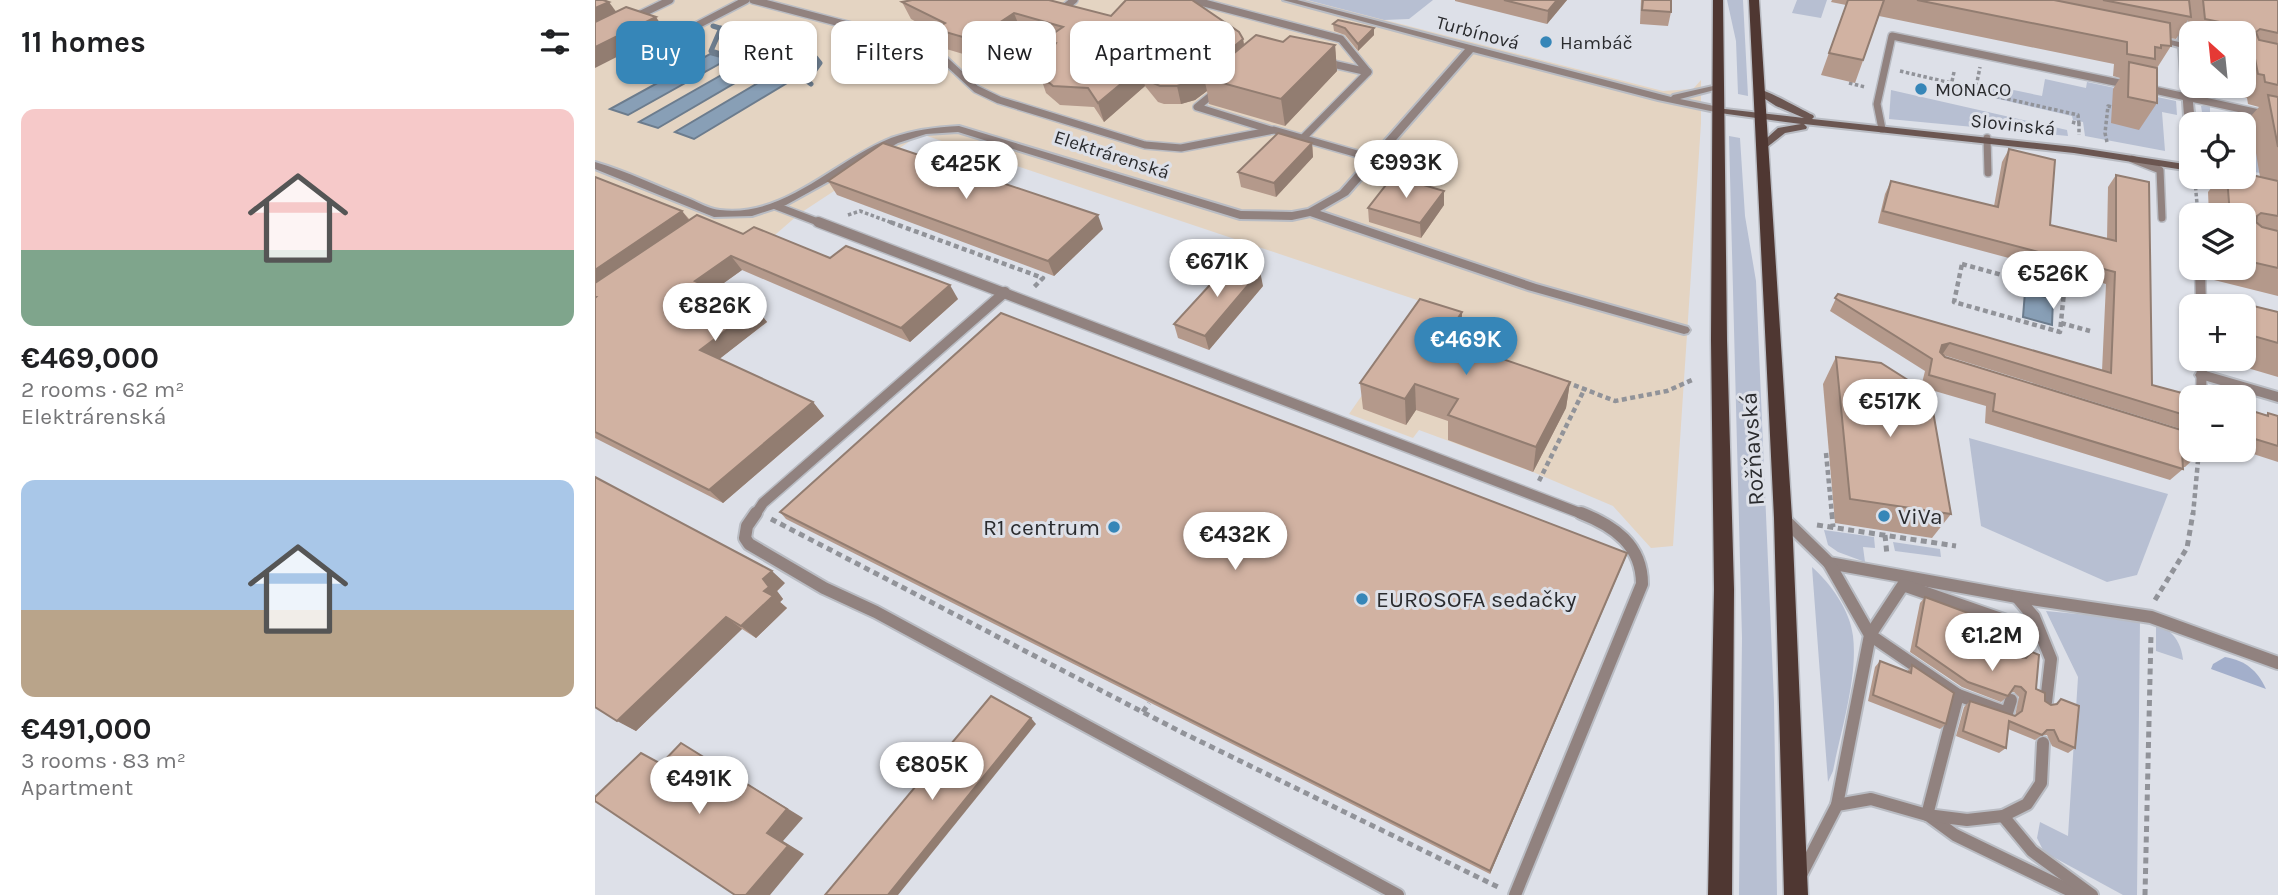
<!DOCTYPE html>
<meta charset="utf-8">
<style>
body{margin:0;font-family:Karla,sans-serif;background:#f6f6f6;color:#202124;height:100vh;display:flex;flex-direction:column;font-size:26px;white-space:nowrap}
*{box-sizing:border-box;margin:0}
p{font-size:23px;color:#757577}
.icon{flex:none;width:38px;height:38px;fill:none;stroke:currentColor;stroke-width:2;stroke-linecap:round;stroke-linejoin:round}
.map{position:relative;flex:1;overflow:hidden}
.side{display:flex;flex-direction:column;background:#fff;width:595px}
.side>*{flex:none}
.banner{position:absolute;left:21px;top:21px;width:665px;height:63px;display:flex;gap:14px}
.needle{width:46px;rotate:333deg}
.controls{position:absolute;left:1584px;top:21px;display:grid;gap:14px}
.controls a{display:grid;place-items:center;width:77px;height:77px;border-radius:14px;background:#fff;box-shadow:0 2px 5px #0004;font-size:35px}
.price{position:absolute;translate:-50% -60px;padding:0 16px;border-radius:24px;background:#fff;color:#222;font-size:23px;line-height:46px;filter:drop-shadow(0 2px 4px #0008)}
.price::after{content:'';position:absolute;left:50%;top:42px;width:21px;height:16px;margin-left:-10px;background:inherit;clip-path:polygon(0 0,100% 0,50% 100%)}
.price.selected{background:#3686b8;color:#fff}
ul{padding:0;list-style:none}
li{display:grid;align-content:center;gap:14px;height:371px;padding:0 21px}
li span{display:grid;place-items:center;height:217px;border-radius:14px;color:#555}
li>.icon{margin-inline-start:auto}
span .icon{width:126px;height:126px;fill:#fffc;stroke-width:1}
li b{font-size:30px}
h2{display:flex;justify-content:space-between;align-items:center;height:84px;padding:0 21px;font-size:30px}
.tag{padding:0 24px;border-radius:14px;background:#fff;box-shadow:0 2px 5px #0004;font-size:24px;line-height:63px}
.tag.selected{background:#3686b8;color:#fff}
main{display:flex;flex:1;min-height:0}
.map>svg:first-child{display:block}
</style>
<main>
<section class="side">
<h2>11 homes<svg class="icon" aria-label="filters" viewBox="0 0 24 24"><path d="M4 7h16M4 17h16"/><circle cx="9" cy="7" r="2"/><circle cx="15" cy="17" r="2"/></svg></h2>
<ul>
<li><span style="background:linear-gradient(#f6c9c9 65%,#7fa58c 0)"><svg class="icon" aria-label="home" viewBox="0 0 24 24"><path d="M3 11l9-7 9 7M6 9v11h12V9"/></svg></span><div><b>€469,000</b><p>2 rooms · 62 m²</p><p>Elektrárenská</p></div></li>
<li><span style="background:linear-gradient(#a9c7e8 60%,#b9a48a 0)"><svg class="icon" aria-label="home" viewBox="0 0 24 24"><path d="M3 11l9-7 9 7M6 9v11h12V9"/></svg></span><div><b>€491,000</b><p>3 rooms · 83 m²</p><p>Apartment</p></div></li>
</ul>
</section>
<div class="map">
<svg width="1683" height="895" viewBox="0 0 1683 895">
<rect width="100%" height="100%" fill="#dde0e8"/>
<path fill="#e4d4c2" d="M0 0H712L1068 91 1098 89 1106 80V123L1078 546 1056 548 1018 506 938 472 824 430 818 438 754 414 831 303 326 134 204 214 0 392Z"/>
<g fill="#b7bfd2">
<path d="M712 0H838L814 19 789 20Z"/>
<path d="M1132 0H1148L1153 96 1143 94 1141 41Z"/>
<path d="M1202 0H1232L1226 18 1197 13Z"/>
<path d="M1450 79 1491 88 1492 82 1581 101 1582 115 1567 112 1570 151 1490 136 1488 122 1478 120 1477 116 1352 87 1353 84 1383 91 1385 83 1447 96Z"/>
<path d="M1296 90 1472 130 1473 136 1294 119Z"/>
<path d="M1606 106H1615V113L1683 128 1665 173 1649 170 1648 124H1609Z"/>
<path d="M1134 136 1145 138 1150 216 1161 281 1179 702 1182 895H1144L1147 638Z"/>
<path d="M1374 438 1573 494 1542 575 1512 582 1386 526Z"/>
<path d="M1229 530 1279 537 1280 548 1268 547 1270 562 1243 552 1233 545Z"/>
<path d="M1298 542 1345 549 1346 557 1300 551Z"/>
<path d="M1217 567C1236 584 1255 610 1258 636 1263 677 1246 730 1238 771L1233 782Z"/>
<path d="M1451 611 1545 620 1542 895H1528L1449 852 1442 838 1445 822 1473 836 1483 677Z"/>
<path d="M1561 623C1578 631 1586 642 1588 660L1561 651Z"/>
</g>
<path fill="#a3afcb" d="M1630 657C1651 661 1662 670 1671 689L1616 669 1618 664Z"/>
<g fill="#889fb6" stroke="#6c7c8d" stroke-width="2">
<path d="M115 54 133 59 33 115 15 109Z"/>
<path d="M144 65 162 70 63 128 44 122Z"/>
<path d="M178 74 197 80 99 139 80 132Z"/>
<path d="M1430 292 1458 299 1457 325 1428 317Z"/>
</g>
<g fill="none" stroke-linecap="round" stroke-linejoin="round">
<g stroke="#6c7c8d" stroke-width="5">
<path d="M118 26 221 58 225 63 212 81 216 84"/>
<path d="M126 28 116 51 196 76 193 78"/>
</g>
<defs>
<g id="lane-far2">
<path d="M158 0 336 47 381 89 404 100 550 145 586 148 679 130 780 159"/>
<path d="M598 0 746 39 773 72 708 138"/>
<path d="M464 12 479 0"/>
<path d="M36 19 75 0"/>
<path d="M43 56 151 0"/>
<path d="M729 62 773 72"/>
<path d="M1550 88 1683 117"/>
<path d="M624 89 602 107 676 130"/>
<path d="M1287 129 1282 104 1297 36 1534 85"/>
<path d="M1392 138 1393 173"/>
<path d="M1537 159 1565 170 1567 218"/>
<path d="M181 206 228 224"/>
</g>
<g id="lane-far1">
<path d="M223 222 990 515"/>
<path d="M1605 268 1606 306"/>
<path d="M1606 397 1607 359"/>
<path d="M160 515 168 503 410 292"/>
</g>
<g id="lane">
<path d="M161 513 152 526 150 538 154 544 229 588 281 612 803 895"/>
<path d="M1188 518 1234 563 1422 597 1556 617 1683 663"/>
<path d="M1234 563 1275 635 1242 805"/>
<path d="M1422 597 1439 617 1456 659 1451 702"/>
<path d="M1363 695 1412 713 1416 700"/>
<path d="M1332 815 1363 695 1275 635 1308 585 1426 626 1422 655"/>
<path d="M1334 816 1360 835 1484 895"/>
<path d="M1408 816 1437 851 1497 895"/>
<path d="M1206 875 1242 805 1276 799 1332 815 1372 820 1408 816 1432 804 1446 783 1448 743"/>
<path d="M920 895 1047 584C1047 545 1019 526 986 513"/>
</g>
<g id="street">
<path d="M688 0H702L1076 97 1078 95 1127 84V88L1085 99 1129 108V112L1125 113 1063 100 878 52 753 195 725 211 941 284 1093 327 1095 330 1093 333 1089 334 933 290 715 216 697 220 645 219 363 132 331 134 303 143 191 205 157 216 119 217 0 169V162C32 171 64 187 95 199 104 203 115 209 125 210 190 218 240 160 296 138 318 130 340 127 364 126L646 211 697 212 713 209 745 191 870 49Z"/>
<path d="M1581 0H1589L1593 44H1596V50L1593 49 1600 124H1596V146L1591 143 1584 47 1553 39 1558 36 1584 42Z"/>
<path d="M1607 370 1683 392V402L1602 378 1600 375 1602 372Z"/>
</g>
<path id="secondary" d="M1161 89C1170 88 1206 110 1218 115L1219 117 1217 119 1479 147 1596 165V171L1479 153 1209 124 1212 127 1211 129 1190 133 1167 151 1163 150V146L1183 128 1206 124 1125 113 1121 112V108L1209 118 1181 106 1161 93Z"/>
<g id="primary">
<path d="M1118 0H1128L1132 340 1139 589 1137 895H1113L1119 589 1116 340Z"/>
<path d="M1154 0H1164L1197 518 1213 895H1189L1179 518Z"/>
</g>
</defs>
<use href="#lane-far2" stroke="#b9bcc3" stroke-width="10"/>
<use href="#lane-far1" stroke="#b9bcc3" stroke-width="13"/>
<use href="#lane" stroke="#b9bcc3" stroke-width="16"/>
<use href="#street" stroke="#b9bcc3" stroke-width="4"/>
<use href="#secondary" stroke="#b9bcc3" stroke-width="4"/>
<use href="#primary" stroke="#b9bcc3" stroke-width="3"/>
<g stroke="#919399" stroke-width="3.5" stroke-dasharray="3.5 2.5" stroke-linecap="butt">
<path d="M1305 71 1356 83"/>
<path d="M1359 72 1356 86 1483 115 1484 124"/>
<path d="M1254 83 1270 87"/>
<path d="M1380 92 1385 67"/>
<path d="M1477 122 1484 124V135"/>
<path d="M1512 142 1510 133 1513 106 1517 107"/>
<path d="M1600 181 1603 215"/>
<path d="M253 215 265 211 300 224"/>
</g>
<g stroke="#919399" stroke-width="4.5" stroke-dasharray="5 3.5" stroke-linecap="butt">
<path d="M295 222 448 278 438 288"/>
<path d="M1367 264 1469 292 1465 332 1359 302Z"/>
<path d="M1466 323 1495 331"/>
<path d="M971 382 1020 401 1072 391 1097 380"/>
<path d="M1144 400 1163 403"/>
<path d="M1231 453 1237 515"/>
<path d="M944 481 990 388"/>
<path d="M1598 515 1604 450"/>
</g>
<g stroke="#919399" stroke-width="5" stroke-dasharray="6 4.5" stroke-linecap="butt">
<path d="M1237 513 1238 527"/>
<path d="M176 519 588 733 905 888"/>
<path d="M1222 525 1361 546"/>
<path d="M1290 535 1292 555"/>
<path d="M1560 600 1592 548 1598 513"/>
<path d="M548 712 554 703"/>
<path d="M1550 895 1556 634"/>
</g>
<use href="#lane-far2" stroke="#91827f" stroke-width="7"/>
<use href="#lane-far1" stroke="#91827f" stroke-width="10"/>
<use href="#lane" stroke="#91827f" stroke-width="12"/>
<use href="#street" fill="#91827f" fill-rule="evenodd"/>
<use href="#secondary" fill="#6b5651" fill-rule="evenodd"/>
<use href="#primary" fill="#4f3732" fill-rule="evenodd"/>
</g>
<g fill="#b4998b">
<path d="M860 0H972L952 24 860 1Z"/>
<path d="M1046 0H1076V12L1073 26 1045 24Z"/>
<path d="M1237 0H1683V296L1619 280 1618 268H1648V215H1614L1613 192 1625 177H1665L1655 117 1664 107 1653 104 1652 98 1646 97 1644 86H1648V33H1596L1595 41 1593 20 1581 39 1575 38 1576 46 1562 68V103L1544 130 1516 123 1518 89 1525 78 1518 76 1519 64 1284 16 1260 83 1226 75 1251 5 1236 2Z"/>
<path d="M307 2 464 3 516 16 648 39 649 45 688 42 740 45 742 71 690 126 614 104 612 91 600 100 586 104H569L563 102 550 86 509 122 499 107 465 105 451 93 445 75 454 54 449 40 451 38 426 31 385 59 348 48 341 33 316 19Z"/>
<path d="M738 24 779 35 763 51 750 35 739 31Z"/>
<path d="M717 143 718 157 681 197 646 187 643 172Z"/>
<path d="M1414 149 1455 225 1512 239 1513 187 1521 175 1557 385 1596 397V432L1348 355 1350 357 1602 456 1590 467H1587L1588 469 1575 480 1390 423 1391 406 1326 387 1330 371 1235 311 1243 294 1507 371 1511 284 1283 223 1290 194 1296 181 1399 206 1407 162Z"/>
<path d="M0 177 87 211 95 220 148 234 235 258 363 299 315 342 147 270 119 290 161 308 172 322 124 359 218 402 229 416 128 503 0 438Z"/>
<path d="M233 181 508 229 459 276 242 195Z"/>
<path d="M849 205 826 238 774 222 773 208Z"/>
<path d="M668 286 614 350 583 338 579 324Z"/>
<path d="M1646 303 1683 312V377L1622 359H1648V306H1643Z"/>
<path d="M867 312 866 339 863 344 975 382 971 408 938 472 853 440V421L821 410 811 425 768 409 765 383Z"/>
<path d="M1241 357 1356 514 1337 538 1240 523 1228 384Z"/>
<path d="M1648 408 1671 415 1673 413 1683 416V462L1649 451 1646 453 1636 450H1648Z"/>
<path d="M185 512 1032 553 895 874 191 519Z"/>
<path d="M190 583 182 591 188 599 185 602 192 608 161 638 147 629 41 731 0 707Z"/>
<path d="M1330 597 1417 645 1424 657 1430 658 1437 652 1441 689 1450 701 1456 705H1459L1466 699 1480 748 1473 753 1457 746 1452 735H1447L1440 740 1413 729 1411 748 1404 753 1361 736 1369 707 1375 701 1420 716 1424 697 1419 692H1416L1413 696 1406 702 1367 687 1315 652 1325 603Z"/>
<path d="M1285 661 1312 672 1317 665 1351 724 1345 729 1273 701 1280 667Z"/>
</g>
<g fill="#927d71">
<path d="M962 0H972L952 24 953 11Z"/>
<path d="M14 2 25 17 0 29V8Z"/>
<path d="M419 13 426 31 385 59 378 40Z"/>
<path d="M61 17 71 32 0 68V47Z"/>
<path d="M779 28V35L763 51V44Z"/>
<path d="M648 39 651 57 609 78 612 91 600 100 586 104 582 86Z"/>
<path d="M740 45 742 71 690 126 686 99Z"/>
<path d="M545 68 550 86 509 122 503 103Z"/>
<path d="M717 143 718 157 681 197 679 183Z"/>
<path d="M849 191V205L826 238 825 223Z"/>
<path d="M87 211 96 223 0 289V270Z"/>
<path d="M503 215 508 229 459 276 453 261Z"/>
<path d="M136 256 147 270 112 295 100 281Z"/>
<path d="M665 271 668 286 614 350 610 336Z"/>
<path d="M355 285 363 299 315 342 306 328Z"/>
<path d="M161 308 172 322 118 364 105 350Z"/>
<path d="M867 312 866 339 849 365V339Z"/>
<path d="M1355 343 1347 355 1340 357 1347 345Z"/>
<path d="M975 382 971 408 938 472 941 447Z"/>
<path d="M820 384 821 410 811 425 810 399Z"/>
<path d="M218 402 229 416 128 503 114 490Z"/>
<path d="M1032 553 1030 559 895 874V871Z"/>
<path d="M177 571 190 583 182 591 188 599 185 602 192 608 161 638 146 626 169 591 168 579Z"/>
<path d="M131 617 147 629 41 731 22 721Z"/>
<path d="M436 718 441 724 303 895H293Z"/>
<path d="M86 743 208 818 188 841 209 854 175 895H151L172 833Z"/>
</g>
<g fill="#d1b2a2" stroke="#927d71" stroke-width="2">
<path d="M0 0H8L14 2 0 8Z"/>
<path d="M317 0H454L516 16 531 0H597L644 32 648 39 596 82 582 86H565L558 83 545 68 503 103 493 88 458 86 445 75 446 65 461 43 449 40 468 27 419 13 378 40 340 29 350 23 307 2Z"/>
<path d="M909 0H962L953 11Z"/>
<path d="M1048 0H1076V12L1047 10Z"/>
<path d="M1253 0H1289L1268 60 1234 53Z"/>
<path d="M1322 0H1459L1575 23 1576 46 1566 45V48L1560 47V59L1532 54V42Z"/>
<path d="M1508 0H1594L1596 17Z"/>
<path d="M1608 0H1683V33L1665 29 1661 32 1664 40 1683 44V85L1670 82 1669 75 1663 74 1654 28 1610 19Z"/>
<path d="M31 7 61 17 0 47V22Z"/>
<path d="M743 20 779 28 763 44 750 28 738 24Z"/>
<path d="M661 35 688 42 695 36 740 45 686 99 609 78Z"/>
<path d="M1534 62 1562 68V103L1533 97Z"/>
<path d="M1673 95 1683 97V147Z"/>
<path d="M683 133 717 143 679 183 643 172Z"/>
<path d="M288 143 503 215 453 261 233 181Z"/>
<path d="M1414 149 1460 160 1455 225 1521 241V175L1554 182 1557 385 1602 397H1596V417L1355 343 1347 345 1345 352 1350 357 1596 433V450H1602V456L1587 452 1588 469 1398 411 1400 394 1334 375 1337 359 1240 298 1243 294 1516 373 1520 272 1288 211 1296 181 1403 207Z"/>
<path d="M1648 173 1683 181V216L1666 213 1662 216 1661 222 1667 227 1683 231V268L1648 260V215H1635L1632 177H1648Z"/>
<path d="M798 176 849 191 825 223 773 208Z"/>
<path d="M0 177 87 211 0 270Z"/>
<path d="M102 215 148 234 159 227 235 258 251 246 355 285 306 328 136 256 100 281 161 308 105 350 218 402 114 490 0 432V298L1 297H0V283Z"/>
<path d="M636 262 665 271 610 336 579 324Z"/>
<path d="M825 299 867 312 849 339 975 382 941 447 853 415 863 399 820 384 810 399 765 383Z"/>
<path d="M1646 303 1683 312V343L1648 333V306H1646Z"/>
<path d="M406 313 1032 553 895 871 185 512Z"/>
<path d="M1241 357 1286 363 1335 394 1356 514 1255 499Z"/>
<path d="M1648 408 1673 416V413L1683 416V446L1660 439 1659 442 1648 438Z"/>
<path d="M0 477 177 571 168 579 174 587 169 591 178 596 146 626 131 617 22 721 0 707Z"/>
<path d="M1330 597 1419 630 1417 645 1424 657 1431 658 1437 652 1444 655 1441 689 1450 693V701L1456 705 1462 704 1466 699 1484 706 1480 748 1464 741 1459 730H1452L1447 735 1414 721 1411 748 1368 731 1375 701 1420 716 1427 711 1431 692 1426 687 1420 686 1413 696 1373 682 1321 646Z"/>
<path d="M1285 661 1316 673 1317 665 1359 693 1351 724 1278 695Z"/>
<path d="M396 696 436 718 293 895H230Z"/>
<path d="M86 743 192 809 172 833 193 846 151 895H140L0 801V797L46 753 66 764Z"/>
</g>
<g fill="#3686b8" stroke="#dde0e8" stroke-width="2.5">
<circle cx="951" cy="42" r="7"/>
<circle cx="1326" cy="89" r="7"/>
<circle cx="1289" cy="516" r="7"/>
<circle cx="519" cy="527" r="7"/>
<circle cx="767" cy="599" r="7"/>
</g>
<g text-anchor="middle" stroke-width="6" stroke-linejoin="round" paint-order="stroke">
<g font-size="19" fill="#2a2b2e" stroke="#dde0e8">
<text transform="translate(883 32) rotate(15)" y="7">Turbínová</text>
<text transform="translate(1418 124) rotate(6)" y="7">Slovinská</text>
<text transform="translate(517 154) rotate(18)" y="7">Elektrárenská</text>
</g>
<g font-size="19" fill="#2a2b2e" stroke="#dde0e8" text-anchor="start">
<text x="965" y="49">Hambáč</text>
<text x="1340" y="96">MONACO</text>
</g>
<g font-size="23" fill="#2a2b2e" stroke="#dde0e8">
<text transform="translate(1157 449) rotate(-94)" y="8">Rožňavská</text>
</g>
<g font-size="23" fill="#2a2b2e" stroke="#dde0e8" text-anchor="start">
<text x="1303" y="524">ViVa</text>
<text x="505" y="535" text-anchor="end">R1 centrum</text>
<text x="781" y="607">EUROSOFA sedačky</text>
</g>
</g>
</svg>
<div class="controls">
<a><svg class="needle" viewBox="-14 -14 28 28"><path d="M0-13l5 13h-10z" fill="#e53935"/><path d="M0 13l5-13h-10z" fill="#757577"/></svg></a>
<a><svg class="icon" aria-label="locate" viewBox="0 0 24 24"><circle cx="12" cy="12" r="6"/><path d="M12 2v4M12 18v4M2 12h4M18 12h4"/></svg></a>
<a><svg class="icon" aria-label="layers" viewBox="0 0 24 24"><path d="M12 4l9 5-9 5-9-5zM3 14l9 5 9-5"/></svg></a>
<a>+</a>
<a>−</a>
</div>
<b class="price" style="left:811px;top:200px">€993K</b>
<b class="price" style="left:371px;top:201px">€425K</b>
<b class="price" style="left:622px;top:299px">€671K</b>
<b class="price" style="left:1458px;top:311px">€526K</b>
<b class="price" style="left:120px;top:343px">€826K</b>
<b class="price selected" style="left:871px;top:377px">€469K</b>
<b class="price" style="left:1295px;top:439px">€517K</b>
<b class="price" style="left:640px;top:572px">€432K</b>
<b class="price" style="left:1397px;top:673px">€1.2M</b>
<b class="price" style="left:337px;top:802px">€805K</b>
<b class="price" style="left:104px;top:816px">€491K</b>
<div class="banner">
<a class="tag selected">Buy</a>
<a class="tag">Rent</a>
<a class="tag">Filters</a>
<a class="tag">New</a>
<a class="tag">Apartment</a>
</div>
</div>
</main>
